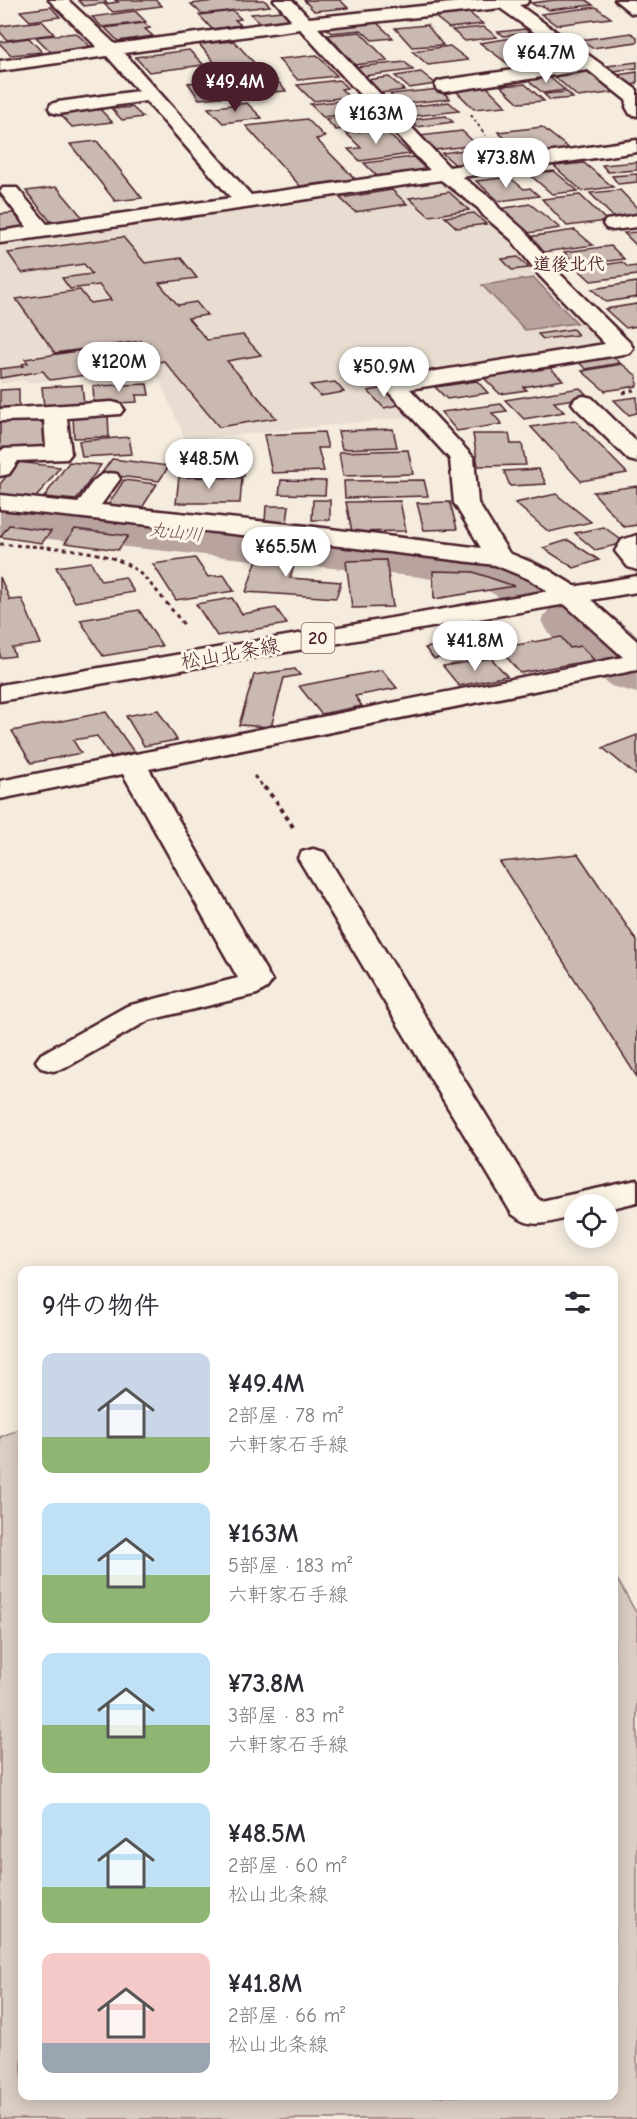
<!DOCTYPE html>
<html lang="ja">
<meta charset="utf-8">
<style>
body{margin:0;font-family:"Comic Neue","Klee One",sans-serif;background:#f7f7f7;color:#2b2b33;height:100vh;display:flex;flex-direction:column;font-size:22px;white-space:nowrap}
*{box-sizing:border-box;margin:0}
p{font-size:20px;color:#7c7c81}
.icon{flex:none;width:33px;height:33px;fill:none;stroke:currentColor;stroke-width:2;stroke-linecap:round;stroke-linejoin:round}
.map{position:relative;flex:1;overflow:hidden}
.drawer{position:absolute;left:18px;top:1266px;width:600px;height:834px;display:flex;flex-direction:column;background:#fff;border-radius:12px;box-shadow:0 3px 15px #0003}
.drawer>*{flex:none}
.controls{position:absolute;left:564px;top:1194px;display:grid;gap:12px}
.controls a{display:grid;place-items:center;width:54px;height:54px;border-radius:50%;background:#fff;box-shadow:0 3px 15px #0003;font-size:30px}
.price{position:absolute;translate:-50% -51px;padding:0 14px;border-radius:21px;background:#fff;color:#222;font-size:20px;line-height:39px;filter:drop-shadow(0 2px 3px #0008)}
.price::after{content:'';position:absolute;left:50%;top:36px;width:18px;height:14px;margin-left:-9px;background:inherit;clip-path:polygon(0 0,100% 0,50% 100%)}
.price.active{background:#4a1f2b;color:#fff}
ul{padding:0;list-style:none}
li{display:flex;align-items:center;gap:18px;height:150px;padding:0 24px}
li span{display:grid;place-items:center;flex:none;width:168px;height:120px;border-radius:12px;color:#555}
li>.icon{margin-inline-start:auto}
span .icon{width:72px;height:72px;fill:#fffc;stroke-width:1}
li b{font-size:26px}
h2{display:flex;justify-content:space-between;align-items:center;height:72px;padding:0 24px;font-size:26px}
.map>svg:first-child{display:block}
</style>
<div class="map">
<svg width="637" height="2119" viewBox="0 0 637 2119">
<rect width="100%" height="100%" fill="#f5ecde"/>
<filter id="ink" filterUnits="userSpaceOnUse"><feTurbulence type="fractalNoise" baseFrequency=".0167" numOctaves="2"/><feDisplacementMap in="SourceGraphic" scale="12" xChannelSelector="R" yChannelSelector="G"/><feConvolveMatrix kernelMatrix="1 2 1 2 8 2 1 2 1" color-interpolation-filters="sRGB"/></filter>
<g filter="url(#ink)">
<path fill="#e8ddd0" d="M434 179 442 180 505 237 609 342 608 349 384 383 412 417 186 440 154 369 27 383 24 380 0 384V241Z"/>
<path fill="#dbcec4" stroke="#927678" stroke-width="1.5" d="M22 1428V2096H614V1574L637 1614V2119H0V1437Z"/>
<path fill="#b8a39e" stroke="#8c6e70" stroke-width="1.5" d="M534 278 577 323 525 330 482 285Z"/>
<g fill="none" stroke-linecap="round" stroke-linejoin="round">
<g fill="#b8a39e" fill-rule="evenodd">
<path d="M0 494 420 537 529 557 552 569 562 584 552 599 527 605 502 599 485 589 420 577 0 534Z"/>
<path d="M576 600 601 606 637 635V693L611 686 551 636 541 621 551 606Z"/>
</g>
</g>
<g fill="#cab9b1" stroke="#4a1f2b" stroke-width="1.5">
<path d="M78 0H104L107 3 84 6Z"/>
<path d="M115 0H156L162 6 113 12 104 4 118 2Z"/>
<path d="M221 0H264L270 6 202 14 191 4Z"/>
<path d="M304 0H340L348 8 314 11Z"/>
<path d="M555 0H586L593 5 549 10 543 6H536L531 3Z"/>
<path d="M51 7 60 17 30 21 20 11Z"/>
<path d="M596 7 611 18 556 25 541 14Z"/>
<path d="M135 11 146 22 102 27 92 17Z"/>
<path d="M233 11 241 19 235 20 241 25 212 29 199 15Z"/>
<path d="M282 11 290 20 259 23 251 14Z"/>
<path d="M468 12 483 24 449 28 434 16Z"/>
<path d="M42 21 54 34 7 40 0 32V26Z"/>
<path d="M375 21 393 38 372 40 361 30 331 33 324 26Z"/>
<path d="M144 23 150 28 145 29 153 36 118 41 105 28Z"/>
<path d="M427 25 443 45 412 47 395 28Z"/>
<path d="M484 27 497 37 465 41 452 30Z"/>
<path d="M525 29 530 33 504 36 498 32Z"/>
<path d="M360 32 388 61 354 65 328 35Z"/>
<path d="M76 33 92 48 52 53 36 37Z"/>
<path d="M631 33 637 37V42L592 48 580 40Z"/>
<path d="M29 38 42 52 11 55 0 44V42Z"/>
<path d="M512 38 552 68 519 72 480 43Z"/>
<path d="M234 41 257 66 221 70 199 44Z"/>
<path d="M450 46 468 60 428 65 412 51Z"/>
<path d="M189 50 204 65 149 72 135 57Z"/>
<path d="M317 55 337 76 298 80 278 59Z"/>
<path d="M405 62 413 70 363 76 355 67Z"/>
<path d="M637 62V68L614 71 607 66Z"/>
<path d="M591 71 617 92 578 97 553 75Z"/>
<path d="M421 72 436 84 409 88 395 76Z"/>
<path d="M637 72V84L632 85 618 75Z"/>
<path d="M273 76 286 91 199 99 188 83Z"/>
<path d="M548 76 565 90 543 93 526 79Z"/>
<path d="M389 77 404 90 381 93 366 80Z"/>
<path d="M339 80 347 88 341 89 349 97 313 101 297 85Z"/>
<path d="M525 84 544 101 519 103 501 86Z"/>
<path d="M485 85 506 106 474 109 453 88Z"/>
<path d="M440 89 450 99 399 104 390 94Z"/>
<path d="M567 92 573 98 550 100 544 94Z"/>
<path d="M359 99 364 104 356 105 364 112 323 117 310 104Z"/>
<path d="M449 102 459 111 406 117 397 108Z"/>
<path d="M247 103 262 118 223 123 208 108Z"/>
<path d="M98 107 112 122 72 127 58 112Z"/>
<path d="M132 107 143 117 122 120 112 109Z"/>
<path d="M359 115 370 126 336 130 325 119Z"/>
<path d="M446 116 453 122 417 127 410 120Z"/>
<path d="M307 119 325 137 316 139 355 179 300 186 246 126Z"/>
<path d="M542 127 571 150 525 156 498 132Z"/>
<path d="M383 129 410 154 360 161 348 149 361 148 346 133Z"/>
<path d="M462 131 477 145 434 150 419 136Z"/>
<path d="M97 141 142 198 115 201 70 144Z"/>
<path d="M478 148 495 162 458 167 442 153Z"/>
<path d="M413 157 427 170 378 177 364 163Z"/>
<path d="M637 162V170L608 172 602 165Z"/>
<path d="M584 163 613 187 582 191 554 166Z"/>
<path d="M554 171 578 191 552 194 529 174Z"/>
<path d="M637 174V182L618 184 612 176Z"/>
<path d="M509 177 524 189 530 188 539 196 499 201 476 181Z"/>
<path d="M57 187 83 218 51 222 26 191Z"/>
<path d="M392 190 407 204 355 212 340 198Z"/>
<path d="M620 190 637 208V217L615 219 590 193Z"/>
<path d="M449 192 469 210 429 216 409 198Z"/>
<path d="M580 195 607 221 567 226 542 199Z"/>
<path d="M530 204 560 228 528 233 499 209Z"/>
<path d="M14 213 24 227 0 230V214Z"/>
<path d="M474 213 486 224 457 228 445 217Z"/>
<path d="M575 230 593 245 544 252 527 237Z"/>
<path d="M637 232V246L624 233Z"/>
<path d="M123 237 145 263 181 258 197 278 159 283 178 305 196 302 207 315 188 318 207 340 243 335 261 355 227 361 276 418 219 427 164 361 135 366 129 357 157 353 149 343 106 349 122 370 50 380 43 371 0 378V369L24 366 22 364 28 363 25 359 142 341 55 353 16 299 80 290 90 303 111 300 99 285 70 289 62 278 92 274 84 264 22 273 8 253Z"/>
<path d="M611 246 624 259 577 265 564 252Z"/>
<path d="M518 257 529 268 512 270 502 259Z"/>
<path d="M622 262 628 267 637 266V275L591 281 578 269Z"/>
<path d="M637 282V297L606 302 592 289Z"/>
<path d="M637 304V326L626 328 605 309Z"/>
<path d="M573 329 578 335 543 339 538 334Z"/>
<path d="M611 355 620 363 586 369 577 361Z"/>
<path d="M622 364 637 376V386L605 391 582 371Z"/>
<path d="M548 366 563 380 523 387 527 390 500 394 483 377Z"/>
<path d="M477 381 488 393 447 399 435 387Z"/>
<path d="M335 382 344 392 320 396 310 385Z"/>
<path d="M147 384 149 395H136L137 402 94 404 93 386Z"/>
<path d="M82 385 84 404 44 407 42 387Z"/>
<path d="M384 388 399 405 384 408 368 391Z"/>
<path d="M580 388 589 397 554 402 564 412 524 419 505 400Z"/>
<path d="M19 389V409H0V390Z"/>
<path d="M637 397V413L629 415 614 400Z"/>
<path d="M501 404 507 411 492 413 502 424 457 431 441 412Z"/>
<path d="M108 414 109 437 74 438 73 415Z"/>
<path d="M46 418 45 450 0 451V419Z"/>
<path d="M575 420 627 473 581 481 531 427Z"/>
<path d="M393 429 397 447 342 449 338 431Z"/>
<path d="M324 432 328 448H318L324 471 272 473 264 435Z"/>
<path d="M473 434H509L511 444H522L526 465 478 466Z"/>
<path d="M129 437 132 454 82 457 79 441Z"/>
<path d="M181 444 245 445 244 476H179Z"/>
<path d="M408 450 413 474 343 476 339 452Z"/>
<path d="M112 459 169 466 159 481 101 474Z"/>
<path d="M18 462 60 467 34 500 0 496V484Z"/>
<path d="M69 462 101 465 76 500 44 497Z"/>
<path d="M539 469 546 484 510 486 504 471Z"/>
<path d="M179 477 242 478 240 503H176Z"/>
<path d="M124 480 157 484 140 511 106 508Z"/>
<path d="M281 480 326 481 325 495 279 494Z"/>
<path d="M424 480 428 496 345 498 344 481Z"/>
<path d="M637 486V525L624 527 593 492Z"/>
<path d="M556 494 591 522 549 532 515 503Z"/>
<path d="M313 500H330V520H312Z"/>
<path d="M400 501 406 531 352 532 346 502Z"/>
<path d="M450 502 457 529 424 530 417 503Z"/>
<path d="M266 506H289L287 522H265Z"/>
<path d="M9 525 51 531 42 543 0 537Z"/>
<path d="M604 527 625 543 595 550 575 533Z"/>
<path d="M75 529 128 536 118 550 65 543Z"/>
<path d="M568 540 599 560 574 568 543 548Z"/>
<path d="M260 550 298 552 290 578 341 582 336 598 246 592Z"/>
<path d="M195 558 208 577 224 575 234 591 176 600 153 564Z"/>
<path d="M386 560 393 607 352 608 346 561Z"/>
<path d="M91 562 101 581 125 577 134 592 75 602 56 567Z"/>
<path d="M433 571 473 572 514 586 434 599Z"/>
<path d="M0 577 10 600 22 599 41 644 12 648 15 656 0 658Z"/>
<path d="M232 598 242 614 276 608 287 624 217 636 196 604Z"/>
<path d="M139 610 162 646 103 656 80 620Z"/>
<path d="M561 637 570 648 581 646 594 660 520 673 499 648Z"/>
<path d="M472 639 482 649 434 659 425 648Z"/>
<path d="M491 658 507 676 459 686 443 666Z"/>
<path d="M295 669 300 675 284 678 271 727 239 725 254 675Z"/>
<path d="M382 670 397 688 355 696 362 706 321 714 299 686Z"/>
<path d="M158 710 177 740 144 746 126 716Z"/>
<path d="M106 712 134 752 111 757 97 736 73 740 81 753 31 763 12 731Z"/>
<path d="M637 735V776L603 748Z"/>
<path d="M578 854 637 941V1077L500 862Z"/>
</g>
<g fill="none" stroke-linecap="round" stroke-linejoin="round">
<defs>
<g id="minor">
<path d="M49 0H68L115 44 292 20 274 0H292L309 18 479 0H529L526 4 519 5 637 90V116L630 114 626 107 627 101 588 70 444 92 437 90 435 86 437 82 444 80 575 61 500 8 318 28 449 167 637 140V152L462 177 493 200 499 208 526 232 553 267 630 343 633 348 630 353 410 389 474 458 478 503 509 553 547 569 578 588 637 641V670L149 769 272 981 267 988 257 994 149 1020 65 1068 53 1071 41 1068 36 1061 41 1054 127 1006 238 978 123 774 0 799V781L623 657 560 600 529 579 495 565 307 542 0 509V495L78 503C89 488 96 469 117 474L120 479 101 505 307 526 481 548 454 503 450 459 382 385 385 380 393 378 605 344 539 275 512 240 484 216 478 208 441 180 0 243V231L27 227 0 192 3 188H17L47 224 231 198 146 101 58 114 51 112 49 108 51 104 58 102 138 91 107 56 0 71V61L97 47ZM300 29 418 158 430 170 251 195 124 53Z"/>
<path d="M637 215V227L613 230 606 228 603 224 606 220Z"/>
<path d="M584 396 592 398 637 442V462L629 460 576 408 572 403 576 398Z"/>
<path d="M112 402 120 404 124 409 120 414 67 418 71 454 67 459 18 461 9 474 0 476V452L3 449 46 447 44 420 0 421V409Z"/>
<path d="M637 535V570L628 567 615 551 622 540Z"/>
<path d="M313 849 324 852 328 858 537 1198 541 1201 637 1180V1202L608 1209V1204H574V1216C549 1222 534 1231 512 1214L298 858 302 852Z"/>
</g>
<path id="secondary" d="M615 0H635L637 14 631 13Z"/>
<path id="primary" d="M637 576V592L0 701V685Z"/>
</defs>
<use href="#minor" stroke="#4a1f2b" stroke-width="5"/>
<use href="#secondary" stroke="#4a1f2b" stroke-width="5"/>
<use href="#primary" stroke="#4a1f2b" stroke-width="5"/>
<path stroke="#4a1f2b" stroke-width="2" stroke-dasharray="3 3" stroke-linecap="butt" d="M471 115 486 136"/>
<g stroke="#4a1f2b" stroke-width="3" stroke-dasharray="4 4" stroke-linecap="butt">
<path d="M623 393 637 389"/>
<path d="M0 544C39 548 100 546 133 568 149 578 172 611 186 627"/>
<path d="M254 776 265 789"/>
</g>
<path stroke="#4a1f2b" stroke-width="4" stroke-dasharray="4.5 4.5" stroke-linecap="butt" d="M264 787 277 802 293 827"/>
<use href="#minor" fill="#fcf5e5" fill-rule="evenodd"/>
<use href="#secondary" fill="#fcf5e5" fill-rule="evenodd"/>
<use href="#primary" fill="#fcf5e5" fill-rule="evenodd"/>
</g>
</g>
<g text-anchor="middle" stroke-width="6" stroke-linejoin="round" paint-order="stroke">
<g font-size="18" font-weight="bold" fill="#4a1f2b" stroke="#fcf5e5">
<text x="569" y="270">道後北代</text>
</g>
<g font-size="18" font-style="italic" fill="#704d53" stroke="#fcf5e5">
<text transform="translate(176 532) rotate(6)" y="6">丸山川</text>
</g>
<rect fill="#fcf5e5" stroke="#7f5f63" stroke-width="1.5" x="301.5" y="623" width="33" height="30" rx="4.5"/>
<g font-size="18" font-weight="bold" fill="#4a1f2b">
<text x="318" y="644">20</text>
</g>
<g font-size="20" fill="#4a1f2b" stroke="#fcf5e5">
<text transform="translate(230 653) rotate(-10)" y="7">松山北条線</text>
</g>
</g>
</svg>
<div class="controls">
<a><svg class="icon" aria-label="locate" viewBox="0 0 24 24"><circle cx="12" cy="12" r="6"/><path d="M12 2v4M12 18v4M2 12h4M18 12h4"/></svg></a>
</div>
<b class="price" style="left:546px;top:84px">¥64.7M</b>
<b class="price active" style="left:235px;top:113px">¥49.4M</b>
<b class="price" style="left:376px;top:145px">¥163M</b>
<b class="price" style="left:506px;top:189px">¥73.8M</b>
<b class="price" style="left:119px;top:393px">¥120M</b>
<b class="price" style="left:384px;top:398px">¥50.9M</b>
<b class="price" style="left:209px;top:490px">¥48.5M</b>
<b class="price" style="left:286px;top:578px">¥65.5M</b>
<b class="price" style="left:475px;top:672px">¥41.8M</b>
<section class="drawer">
<h2>9件の物件<svg class="icon" aria-label="filters" viewBox="0 0 24 24"><path d="M4 7h16M4 17h16"/><circle cx="9" cy="7" r="2"/><circle cx="15" cy="17" r="2"/></svg></h2>
<ul>
<li><span style="background:linear-gradient(#c9d6e8 70%,#8fb573 0)"><svg class="icon" aria-label="home" viewBox="0 0 24 24"><path d="M3 11l9-7 9 7M6 9v11h12V9"/></svg></span><div><b>¥49.4M</b><p>2部屋 · 78 m²</p><p>六軒家石手線</p></div></li>
<li><span style="background:linear-gradient(#bfe0f5 60%,#8fb573 0)"><svg class="icon" aria-label="home" viewBox="0 0 24 24"><path d="M3 11l9-7 9 7M6 9v11h12V9"/></svg></span><div><b>¥163M</b><p>5部屋 · 183 m²</p><p>六軒家石手線</p></div></li>
<li><span style="background:linear-gradient(#bfe0f5 60%,#8fb573 0)"><svg class="icon" aria-label="home" viewBox="0 0 24 24"><path d="M3 11l9-7 9 7M6 9v11h12V9"/></svg></span><div><b>¥73.8M</b><p>3部屋 · 83 m²</p><p>六軒家石手線</p></div></li>
<li><span style="background:linear-gradient(#bfe0f5 70%,#8fb573 0)"><svg class="icon" aria-label="home" viewBox="0 0 24 24"><path d="M3 11l9-7 9 7M6 9v11h12V9"/></svg></span><div><b>¥48.5M</b><p>2部屋 · 60 m²</p><p>松山北条線</p></div></li>
<li><span style="background:linear-gradient(#f6c9c9 75%,#9aa5b1 0)"><svg class="icon" aria-label="home" viewBox="0 0 24 24"><path d="M3 11l9-7 9 7M6 9v11h12V9"/></svg></span><div><b>¥41.8M</b><p>2部屋 · 66 m²</p><p>松山北条線</p></div></li>
</ul>
</section>
</div>
